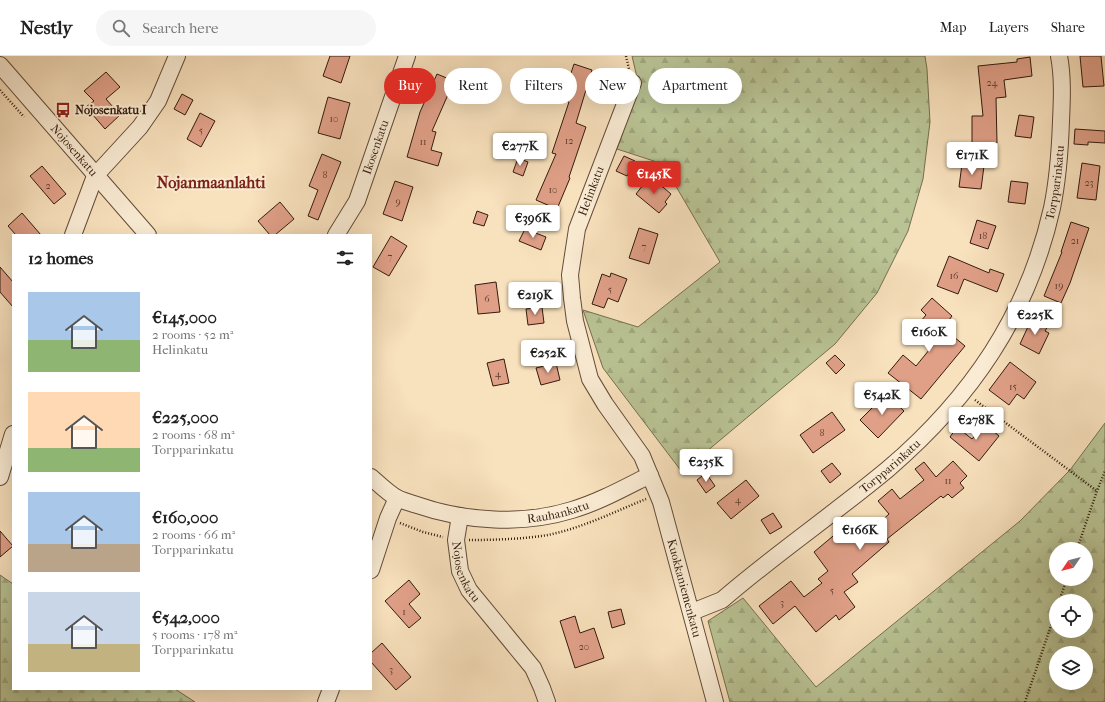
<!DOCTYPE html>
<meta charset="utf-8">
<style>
body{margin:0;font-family:"IM FELL French Canon",serif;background:#f6f6f6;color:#222;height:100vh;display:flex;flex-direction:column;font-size:15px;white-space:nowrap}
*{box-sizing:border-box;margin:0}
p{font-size:13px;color:#767676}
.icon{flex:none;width:22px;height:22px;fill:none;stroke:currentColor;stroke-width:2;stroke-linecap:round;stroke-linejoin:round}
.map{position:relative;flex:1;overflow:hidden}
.sheet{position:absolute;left:12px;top:178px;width:360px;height:456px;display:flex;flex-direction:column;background:#fff;border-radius:0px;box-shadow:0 4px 16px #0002}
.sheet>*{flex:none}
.hud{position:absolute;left:384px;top:12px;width:380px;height:36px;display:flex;gap:8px}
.needle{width:26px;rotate:235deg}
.tools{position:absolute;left:1049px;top:486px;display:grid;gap:8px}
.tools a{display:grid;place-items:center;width:44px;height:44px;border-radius:50%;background:#fff;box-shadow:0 4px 16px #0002;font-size:20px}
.price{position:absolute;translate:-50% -34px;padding:0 9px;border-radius:4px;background:#fff;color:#222;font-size:13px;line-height:26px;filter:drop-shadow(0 1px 2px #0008)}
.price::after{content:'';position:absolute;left:50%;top:24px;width:12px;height:9px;margin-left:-6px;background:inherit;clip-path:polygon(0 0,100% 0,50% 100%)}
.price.active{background:#d93025;color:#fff}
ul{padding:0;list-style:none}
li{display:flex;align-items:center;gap:12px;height:100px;padding:0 16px}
li span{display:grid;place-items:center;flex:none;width:112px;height:80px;border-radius:0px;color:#555}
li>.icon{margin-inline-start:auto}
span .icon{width:48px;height:48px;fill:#fffc;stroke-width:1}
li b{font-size:17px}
h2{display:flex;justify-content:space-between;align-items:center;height:48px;padding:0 16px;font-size:17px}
.chip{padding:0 14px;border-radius:18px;background:#fff;box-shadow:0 4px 16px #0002;font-size:14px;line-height:36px}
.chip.active{background:#d93025;color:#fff}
header{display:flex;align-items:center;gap:24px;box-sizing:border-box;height:56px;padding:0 20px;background:#fff;border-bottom:1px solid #e0e0e0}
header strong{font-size:19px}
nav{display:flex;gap:22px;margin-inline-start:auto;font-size:14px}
.search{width:280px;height:36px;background:#f6f6f6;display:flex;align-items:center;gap:10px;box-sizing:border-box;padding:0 14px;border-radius:22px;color:#767676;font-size:15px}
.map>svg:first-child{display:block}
</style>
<header>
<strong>Nestly</strong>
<div class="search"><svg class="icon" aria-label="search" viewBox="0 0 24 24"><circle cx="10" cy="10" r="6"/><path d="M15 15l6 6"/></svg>Search here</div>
<nav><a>Map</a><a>Layers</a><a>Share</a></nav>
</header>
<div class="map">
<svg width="1105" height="646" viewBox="0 0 1105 646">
<defs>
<pattern id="forest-firs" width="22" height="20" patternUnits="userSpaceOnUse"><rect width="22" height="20" fill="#b9c394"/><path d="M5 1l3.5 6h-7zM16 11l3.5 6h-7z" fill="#a0a77e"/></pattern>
</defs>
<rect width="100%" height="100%" fill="#f8e1bd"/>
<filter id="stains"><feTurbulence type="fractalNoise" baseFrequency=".005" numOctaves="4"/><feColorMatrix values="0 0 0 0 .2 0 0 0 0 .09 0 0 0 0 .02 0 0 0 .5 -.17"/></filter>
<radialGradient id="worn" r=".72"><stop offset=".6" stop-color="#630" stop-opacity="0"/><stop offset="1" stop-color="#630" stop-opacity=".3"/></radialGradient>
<g fill="url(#forest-firs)" stroke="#766f50" fill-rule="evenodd">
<path d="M632 0H925L927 13 930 66 923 123 908 175 877 237 835 288 682 416 603 312 583 254 638 271 720 206 663 108 617 93 639 30Z"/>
<path d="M1105 367V646H730L708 565 743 542 816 631 1020 465 1070 414ZM1056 493H1086V523H1056ZM1056 545H1086V575H1056ZM1056 597H1086V627H1056Z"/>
<path d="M0 519 13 528V633H175L195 646H0Z"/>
</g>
<g fill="#e0a088" stroke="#331b0d">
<path d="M330 0H350L341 27 323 20Z"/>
<path d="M1080 0H1101L1104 30 1083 31Z"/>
<path d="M1030 1 1032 20 1004 24 1006 41 996 42 997 87H972V60H983L978 10 1017 6V3Z"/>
<path d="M574 8 592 14 576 67 586 71 569 121 570 122 557 153 536 144 556 98 552 97 569 46 562 44Z"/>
<path d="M106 16 120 31 106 43 120 59 105 73 86 51 94 45 84 35Z"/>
<path d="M437 18 454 25 432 75 436 76 431 94 442 97 438 110 407 101 420 56Z"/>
<path d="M182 38 193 44 185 59 174 53Z"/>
<path d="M328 41 350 47 340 83 318 77Z"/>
<path d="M200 57 215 65 201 91 187 83Z"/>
<path d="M1019 59 1034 61 1031 82 1015 80Z"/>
<path d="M1075 73 1105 75V87L1088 86V89L1074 88Z"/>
<path d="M322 98 341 106 318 164 308 160 318 134 309 130Z"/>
<path d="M624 100 635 105 627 120 616 115Z"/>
<path d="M518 102 528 106 523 120 513 116Z"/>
<path d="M1082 107 1100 110 1096 144 1077 142Z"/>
<path d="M962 108 984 110 981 133 959 131Z"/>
<path d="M42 110 66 138 54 148 30 120Z"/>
<path d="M650 120 671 138 665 146 667 148 659 157 636 138Z"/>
<path d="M395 125 413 131 402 165 383 158Z"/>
<path d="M1011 125 1028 127 1025 148 1008 146Z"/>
<path d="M280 146 294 163 275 179H270L258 165Z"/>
<path d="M477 155 488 159 484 170 473 167Z"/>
<path d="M22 157 41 179H16L8 170Z"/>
<path d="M977 164 996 170 988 193 970 187Z"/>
<path d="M1071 166 1089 172 1070 227 1061 247 1044 240 1062 196H1061Z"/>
<path d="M639 172 658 178 649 208 629 202Z"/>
<path d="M525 173 546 181 541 194 519 185Z"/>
<path d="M391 180 407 190 389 220 373 211Z"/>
<path d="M949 200 989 217 990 213 1004 218 997 236 964 223 958 238 937 230Z"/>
<path d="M0 211 13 226V251L0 236Z"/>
<path d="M611 217 627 223 618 246 608 242 604 252 592 248 602 218 610 221Z"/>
<path d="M496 226 500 256 478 258 475 229Z"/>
<path d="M932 242 952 260 943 272 965 290 921 343 888 317 903 299 916 310 934 288 915 272 926 259 921 254Z"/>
<path d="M542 251 544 267 528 269 526 253Z"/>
<path d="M1032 262 1048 270 1045 275 1049 277 1039 298 1020 288Z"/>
<path d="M835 299 845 309 836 318 826 307Z"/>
<path d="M504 303 509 327 493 330 487 307Z"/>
<path d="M1010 306 1036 326 1024 343 1017 338 1009 349 989 334Z"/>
<path d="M556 307 560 324 541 329 536 312Z"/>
<path d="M886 338 904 355 878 382 860 364Z"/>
<path d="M832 356 845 374 813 397 800 379Z"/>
<path d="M985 368 999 380 979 405 950 381 957 371 972 383Z"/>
<path d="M953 405 967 420 960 427 964 432 952 442 948 438 943 442 941 440 887 483 889 486 852 518 858 526 844 536 855 551 839 564 836 559 816 576 795 550 773 568 759 550 791 525 804 541 822 527 818 523 828 515 814 496 845 470 858 486 889 458 878 445 892 433 900 443 924 424 915 413 924 406 936 421Z"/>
<path d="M832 407 841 418 830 427 821 415Z"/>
<path d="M706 417 715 430 706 437 697 424Z"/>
<path d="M746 424 759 440 731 463 717 447Z"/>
<path d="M773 457 782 471 770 478 761 464Z"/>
<path d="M0 475 13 490 0 501Z"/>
<path d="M409 524 420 538 409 548 421 562 409 572 385 545Z"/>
<path d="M621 553 625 568 612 572 608 556Z"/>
<path d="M575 560 580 577 594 572 604 602 575 612 560 565Z"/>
<path d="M382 587 411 621 396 634 371 606V597Z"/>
</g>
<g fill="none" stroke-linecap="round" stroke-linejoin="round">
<defs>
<g id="minor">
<path id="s1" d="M0 9 148 179"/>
<path id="s2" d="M633 27 577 173 570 219 572 242 575 265 590 323 605 348 642 400 661 446 715 646"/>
<path d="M73 179 95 120 140 71 158 45 177 0"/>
<path id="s3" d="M336 179 357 145 407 0"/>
<path d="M0 421 13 378"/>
<path id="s4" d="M371 421C379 428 388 437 397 442 403 445 411 447 417 449 466 466 523 469 572 454 599 446 624 432 650 419"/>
<path id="s5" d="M460 460 456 484 460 515 469 534 533 612 542 632 547 646"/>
<path d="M371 514 388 462 397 442"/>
<path id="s6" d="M692 556 722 544C775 498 834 458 888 413 971 342 1028 259 1052 152 1058 123 1060 94 1061 65 1062 43 1063 21 1059 0"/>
<path d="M326 646 331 633"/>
</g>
</defs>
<use href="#minor" stroke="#644c39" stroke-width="18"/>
<g stroke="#331b0d" stroke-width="2.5" stroke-dasharray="1 2" stroke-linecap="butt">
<path d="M626 0 629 13"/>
<path d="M0 34 24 61"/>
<path d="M975 344 1097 435"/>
<path d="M400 467 423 476 443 481"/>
<path d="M469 484C495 484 523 483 548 479 582 472 614 456 646 443"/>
<path d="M1077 493 1097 435 1105 415"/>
<path d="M1059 545 1067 523"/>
<path d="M1025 646 1056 555"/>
</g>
<use href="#minor" stroke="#faecd4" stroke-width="16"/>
</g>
<defs>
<symbol id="bus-bare" viewBox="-9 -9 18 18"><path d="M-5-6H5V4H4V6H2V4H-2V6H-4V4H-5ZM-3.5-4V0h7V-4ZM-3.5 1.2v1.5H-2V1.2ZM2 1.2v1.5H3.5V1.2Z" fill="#8f2418" stroke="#faecd4" stroke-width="2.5" paint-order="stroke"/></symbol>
</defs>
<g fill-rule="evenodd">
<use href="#bus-bare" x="52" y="43" width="22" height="22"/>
</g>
<g text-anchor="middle" stroke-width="4" stroke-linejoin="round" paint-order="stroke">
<g font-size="10" fill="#5e3c2c">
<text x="992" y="30">24</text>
<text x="334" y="66">10</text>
<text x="201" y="78">5</text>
<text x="569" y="88">12</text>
<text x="423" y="89">11</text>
<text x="325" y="122">8</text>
<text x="1089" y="130">23</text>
<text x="48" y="133">2</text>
<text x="553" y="137">10</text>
<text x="398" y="149">9</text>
<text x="983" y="183">18</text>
<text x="1075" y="188">21</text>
<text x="644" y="194">7</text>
<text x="390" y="204">7</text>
<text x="954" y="223">16</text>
<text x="1059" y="233">19</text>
<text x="610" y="237">5</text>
<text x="487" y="246">6</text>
<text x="498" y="321">4</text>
<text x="1013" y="334">15</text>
<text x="822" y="380">8</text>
<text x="948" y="428">11</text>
<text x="738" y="447">4</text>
<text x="832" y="538">5</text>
<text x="782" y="550">3</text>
<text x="404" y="559">1</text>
<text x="584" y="594">20</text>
<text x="391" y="617">3</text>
</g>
<g font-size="12" font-weight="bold" fill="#331b0d" stroke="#faecd4" text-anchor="start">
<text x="75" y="58">Nojosenkatu I</text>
</g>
<g font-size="12" fill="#331b0d" stroke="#faecd4">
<text dy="4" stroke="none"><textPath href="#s3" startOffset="97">Ikosenkatu</textPath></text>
<text dy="4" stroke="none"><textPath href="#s1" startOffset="113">Nojosenkatu</textPath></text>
<text dy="4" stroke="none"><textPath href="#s6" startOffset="583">Torpparinkatu</textPath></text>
<text transform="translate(591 135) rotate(-69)" y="4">Helinkatu</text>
<text dy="4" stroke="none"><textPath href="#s6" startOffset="247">Torpparinkatu</textPath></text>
<text dy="4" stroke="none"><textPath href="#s4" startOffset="198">Rauhankatu</textPath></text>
<text dy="4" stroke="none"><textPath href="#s5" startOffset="58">Nojosenkatu</textPath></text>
<text dy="4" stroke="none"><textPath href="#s2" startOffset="541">Kuokkaniemenkatu</textPath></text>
</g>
<g font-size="16" font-weight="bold" fill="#7a1f14" stroke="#faecd4">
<text x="211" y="132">Nojanmaanlahti</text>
</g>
</g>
<rect width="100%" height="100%" filter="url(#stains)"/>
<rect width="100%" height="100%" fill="url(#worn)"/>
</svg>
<div class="tools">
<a><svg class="needle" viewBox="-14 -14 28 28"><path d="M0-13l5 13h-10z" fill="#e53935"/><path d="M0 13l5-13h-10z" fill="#767676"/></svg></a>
<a><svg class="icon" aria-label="locate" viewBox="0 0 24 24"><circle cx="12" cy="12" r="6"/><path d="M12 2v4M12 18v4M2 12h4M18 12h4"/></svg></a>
<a><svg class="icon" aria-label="layers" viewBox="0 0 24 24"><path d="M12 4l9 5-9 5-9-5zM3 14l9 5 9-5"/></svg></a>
</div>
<b class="price" style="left:520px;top:111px">€277K</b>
<b class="price" style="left:972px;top:120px">€171K</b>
<b class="price active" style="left:654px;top:139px">€145K</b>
<b class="price" style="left:533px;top:183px">€396K</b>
<b class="price" style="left:535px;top:260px">€219K</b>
<b class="price" style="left:1035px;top:280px">€225K</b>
<b class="price" style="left:929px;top:297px">€160K</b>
<b class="price" style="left:548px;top:318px">€252K</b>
<b class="price" style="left:882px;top:360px">€542K</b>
<b class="price" style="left:976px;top:385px">€278K</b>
<b class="price" style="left:706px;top:427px">€235K</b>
<b class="price" style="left:860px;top:495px">€166K</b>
<div class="hud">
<a class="chip active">Buy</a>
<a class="chip">Rent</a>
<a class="chip">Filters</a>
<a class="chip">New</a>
<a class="chip">Apartment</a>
</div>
<section class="sheet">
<h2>12 homes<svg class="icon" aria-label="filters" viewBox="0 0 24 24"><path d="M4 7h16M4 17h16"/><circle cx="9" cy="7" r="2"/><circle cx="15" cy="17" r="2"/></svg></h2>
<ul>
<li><span style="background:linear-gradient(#a9c7e8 60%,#8fb573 0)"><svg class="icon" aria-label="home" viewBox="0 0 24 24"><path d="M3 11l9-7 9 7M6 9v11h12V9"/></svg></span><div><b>€145,000</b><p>2 rooms · 52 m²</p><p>Helinkatu</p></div></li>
<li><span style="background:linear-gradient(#ffd9b3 70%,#8fb573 0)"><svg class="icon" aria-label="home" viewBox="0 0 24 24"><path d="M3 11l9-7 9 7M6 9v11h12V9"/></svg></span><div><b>€225,000</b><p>2 rooms · 68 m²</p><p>Torpparinkatu</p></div></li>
<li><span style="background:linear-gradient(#a9c7e8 65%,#b9a48a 0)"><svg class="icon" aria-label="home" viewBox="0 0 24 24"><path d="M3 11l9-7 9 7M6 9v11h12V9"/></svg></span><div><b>€160,000</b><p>2 rooms · 66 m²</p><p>Torpparinkatu</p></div></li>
<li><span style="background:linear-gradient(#c9d6e8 65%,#c2b280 0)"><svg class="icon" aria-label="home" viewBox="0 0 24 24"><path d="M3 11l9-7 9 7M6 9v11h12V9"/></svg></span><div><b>€542,000</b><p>5 rooms · 178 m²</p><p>Torpparinkatu</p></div></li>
</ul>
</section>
</div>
